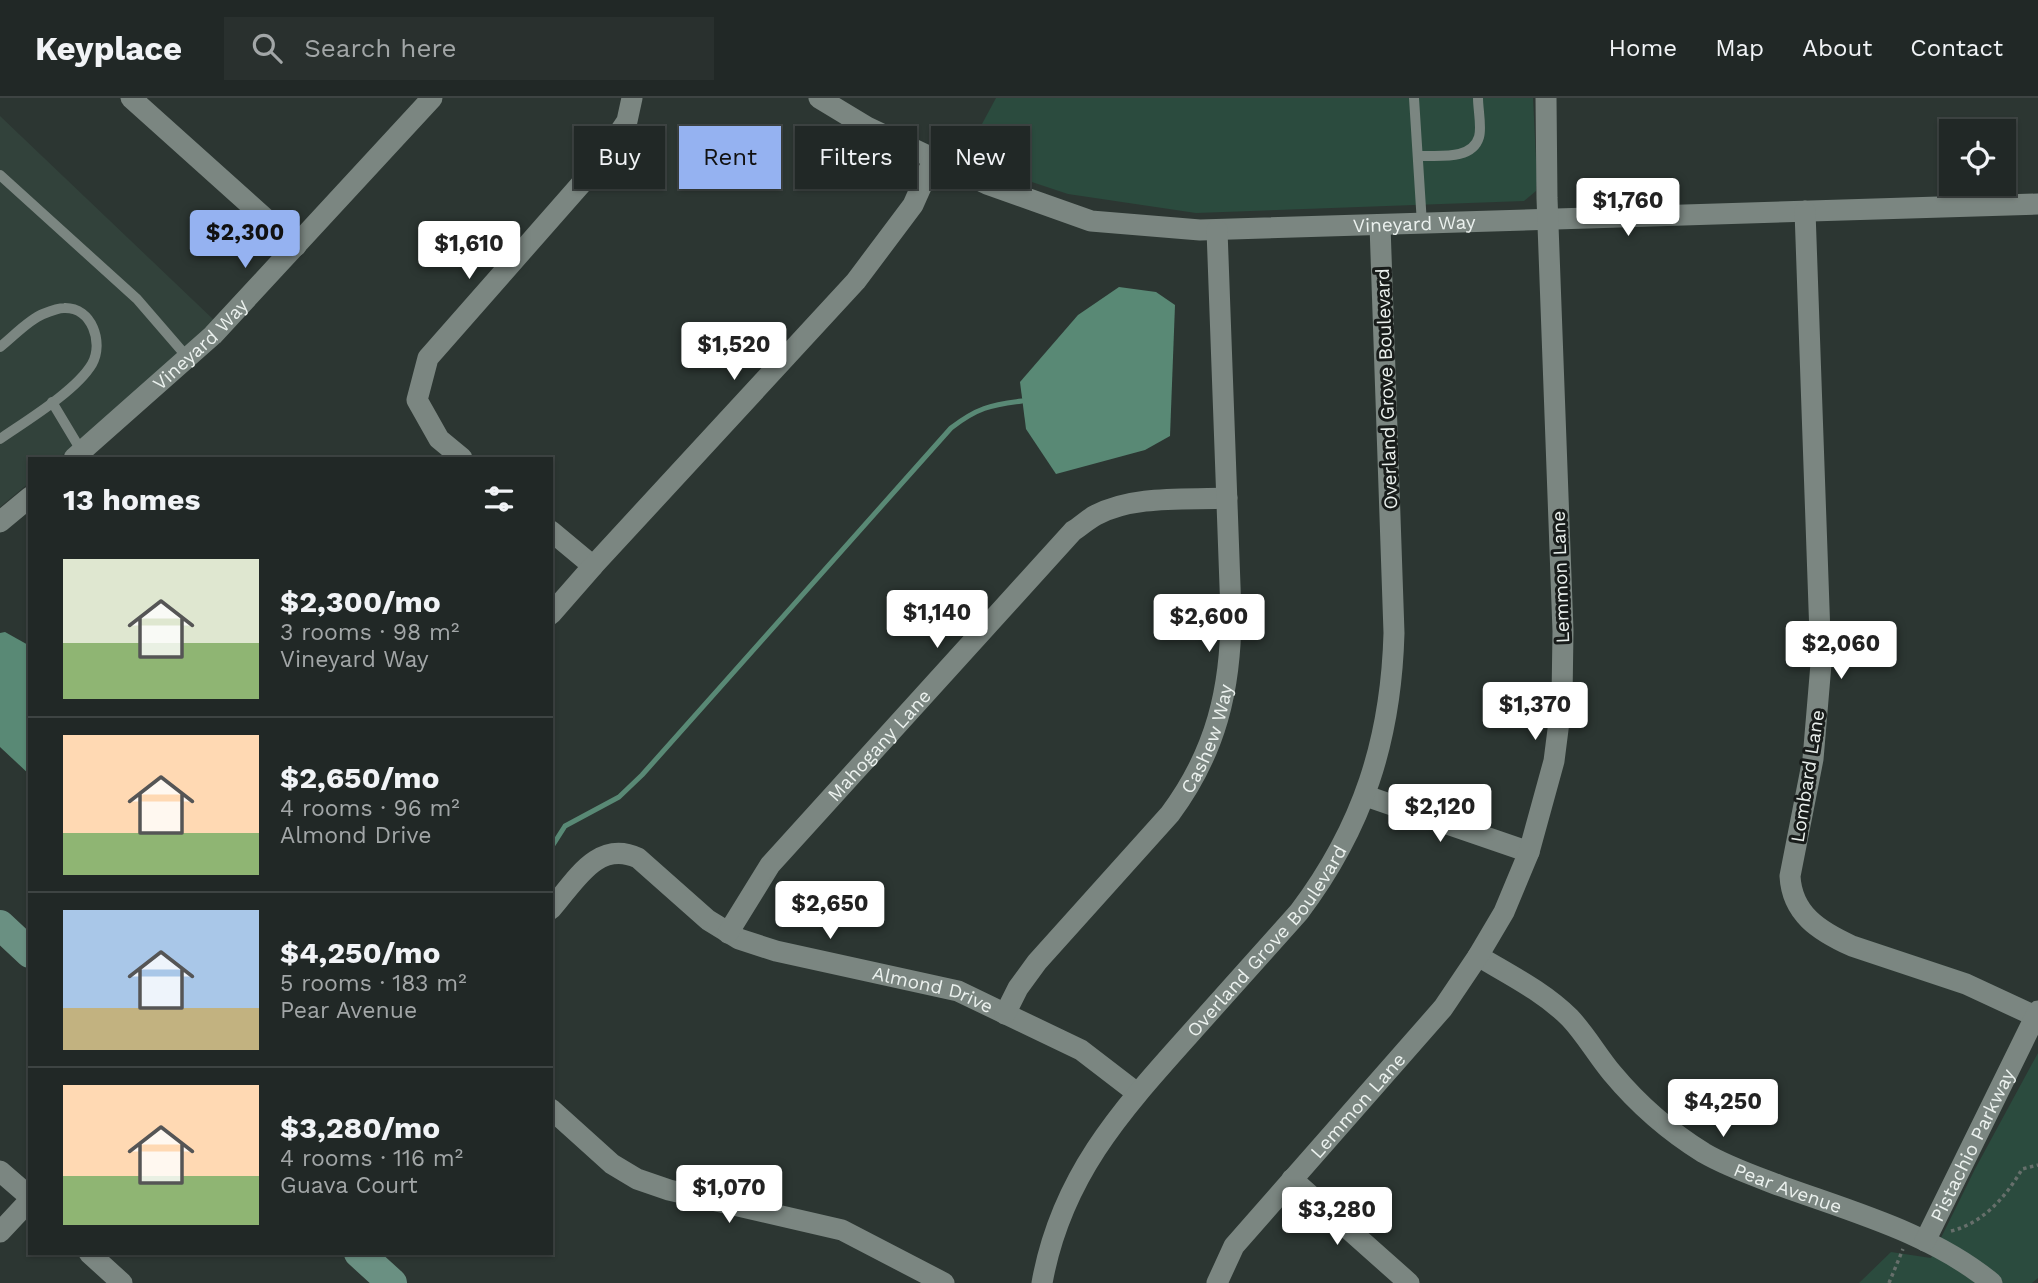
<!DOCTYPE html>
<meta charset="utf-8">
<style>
body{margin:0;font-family:"Work Sans",sans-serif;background:#29302e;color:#f1f3f6;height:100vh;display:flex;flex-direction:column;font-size:26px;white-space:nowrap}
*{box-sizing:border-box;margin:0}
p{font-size:23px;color:#a2a6a7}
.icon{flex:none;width:38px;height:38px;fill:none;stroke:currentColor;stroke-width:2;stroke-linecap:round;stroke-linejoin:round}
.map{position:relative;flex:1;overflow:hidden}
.details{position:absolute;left:28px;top:359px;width:525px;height:798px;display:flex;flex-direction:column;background:#212826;border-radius:0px;box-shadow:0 2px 5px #0004,0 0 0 2px #3e4443}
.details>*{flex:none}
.guide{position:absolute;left:574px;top:28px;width:665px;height:63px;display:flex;gap:14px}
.buttons{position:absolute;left:1939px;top:21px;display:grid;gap:14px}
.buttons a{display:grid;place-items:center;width:77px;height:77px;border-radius:0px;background:#212826;box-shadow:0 2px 5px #0004,0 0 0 2px #3e4443;font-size:35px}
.price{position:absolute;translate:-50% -60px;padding:0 16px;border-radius:7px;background:#fff;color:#222;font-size:23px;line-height:46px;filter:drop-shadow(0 2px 4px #0008)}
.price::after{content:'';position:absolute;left:50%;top:42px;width:21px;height:16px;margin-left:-10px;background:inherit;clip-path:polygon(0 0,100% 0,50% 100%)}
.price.on{background:#95b2f1;color:#111}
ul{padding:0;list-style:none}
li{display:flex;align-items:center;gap:21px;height:175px;padding:0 35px}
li+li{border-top:2px solid #3e4443}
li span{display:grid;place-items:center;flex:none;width:196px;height:140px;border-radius:0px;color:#555}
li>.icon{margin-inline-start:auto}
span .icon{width:84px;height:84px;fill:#fffc;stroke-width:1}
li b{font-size:30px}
h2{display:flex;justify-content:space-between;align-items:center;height:84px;padding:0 35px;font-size:30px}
.tag{padding:0 24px;border-radius:0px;background:#212826;box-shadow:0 2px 5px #0004,0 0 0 2px #3e4443;font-size:24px;line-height:63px}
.tag.on{background:#95b2f1;color:#111}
header{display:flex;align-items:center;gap:42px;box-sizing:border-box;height:98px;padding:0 35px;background:#212826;border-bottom:2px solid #3e4443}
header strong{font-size:33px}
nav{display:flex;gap:38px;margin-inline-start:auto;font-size:24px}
.search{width:490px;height:63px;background:#29302e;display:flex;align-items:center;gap:18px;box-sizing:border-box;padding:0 24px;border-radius:0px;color:#a2a6a7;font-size:26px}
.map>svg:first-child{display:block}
</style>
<header>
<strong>Keyplace</strong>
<div class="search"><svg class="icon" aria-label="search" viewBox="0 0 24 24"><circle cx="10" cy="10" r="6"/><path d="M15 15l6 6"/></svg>Search here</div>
<nav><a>Home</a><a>Map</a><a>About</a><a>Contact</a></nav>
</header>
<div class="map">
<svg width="2038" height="1185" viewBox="0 0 2038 1185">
<rect width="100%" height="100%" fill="#2c3632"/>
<path fill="#32423b" d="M0 18 216 224 130 302 59 360H30V384L0 409Z"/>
<g fill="#2b4b3e">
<path d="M996 0H1533L1537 82 1536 93 1524 103 1196 115 1068 96 972 64 969 50Z"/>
<path d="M2038 955V1180L2032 1185H1859L1891 1154 1931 1160 1975 1071Z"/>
</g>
<g fill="#598975">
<path d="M1119 189 1156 194 1175 207 1170 338 1145 352 1056 376 1026 331 1020 284 1078 217Z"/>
<path d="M5 534 30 548V677L0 649V535Z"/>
</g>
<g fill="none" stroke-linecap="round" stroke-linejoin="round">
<path stroke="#598975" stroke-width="5" d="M551 750 565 728 619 699 642 677 951 330C977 310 990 307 1022 303"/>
<g stroke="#666f6b" stroke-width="3.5" stroke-dasharray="3.5 3.5" stroke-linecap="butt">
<path d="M1951 1133C1983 1125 2006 1099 2022 1071L2038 1067"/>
<path d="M1889 1185 1903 1151"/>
</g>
<g stroke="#7b8681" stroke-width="10">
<path d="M1414 0 1422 126"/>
<path d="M1418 58C1437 57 1472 63 1479 39 1482 29 1478 12 1478 0"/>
<path d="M0 77 137 201 188 260"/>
<path d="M0 249C13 239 28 222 43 216 48 214 58 210 64 210 92 209 104 245 92 266 76 293 26 323 0 341"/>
<path d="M52 304 82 354"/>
</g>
<g stroke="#7b8681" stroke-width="21">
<path d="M131 0 296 148"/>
<path id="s1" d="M819 0 867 29 987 86 1091 123 1200 132 2038 106"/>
<path d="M1805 113 1821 566 1813 661 1790 778C1792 816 1819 833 1852 848L1966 886 2035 918"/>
<path id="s2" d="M74 360 213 237 432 0"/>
<path d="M462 360 439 341 417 302 428 260 596 69 627 23 632 0"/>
<path d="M0 424 30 399"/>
<path d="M551 433 593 468"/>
<path d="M551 516 593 468 856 183 913 107 934 60"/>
<path d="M1366 698 1529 754"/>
<path id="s3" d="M551 811C575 784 597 741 638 760L708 822 739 841 776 853 958 893 1081 952 1137 995"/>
<path id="s4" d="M728 835 770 767 1073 433C1081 428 1088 421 1096 417 1134 397 1185 402 1227 400"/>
<path id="s5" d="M1478 858C1510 877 1544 894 1570 920 1586 937 1597 957 1612 975 1637 1005 1670 1034 1704 1055 1728 1069 1755 1078 1781 1088 1853 1114 1933 1136 1992 1185"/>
<path id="s6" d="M1005 916 1018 890 1037 864 1170 716C1216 654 1231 591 1231 515L1217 132"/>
<path d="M551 1011 612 1066 637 1081 669 1092 842 1132 944 1185"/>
<path d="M0 1073 30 1099"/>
<path d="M1292 1081 1409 1185"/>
<path d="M0 1134 30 1102"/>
<path id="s7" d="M1925 1143 2038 913"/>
<path d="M89 1155 122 1185"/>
<path id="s8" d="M1042 1185C1061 1079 1120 1014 1189 937 1226 896 1262 855 1299 814 1363 729 1391 642 1394 535L1380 127"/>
<path id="s9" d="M1217 1185 1234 1148 1443 910 1478 858 1504 814 1529 754 1554 663 1562 600 1563 533 1547 100 1546 0"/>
</g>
<g stroke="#6a9082" stroke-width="30">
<path d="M0 827 30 855"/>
<path d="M359 1155 392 1185"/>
</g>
</g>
<g text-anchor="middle" stroke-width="6" stroke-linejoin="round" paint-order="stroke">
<g font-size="19" fill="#ebf1ee" stroke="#181c1a">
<text dy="7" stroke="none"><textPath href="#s1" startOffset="623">Vineyard Way</textPath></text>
<text dy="7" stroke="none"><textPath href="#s2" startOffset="170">Vineyard Way</textPath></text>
<text transform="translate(1386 291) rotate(-92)" y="7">Overland Grove Boulevard</text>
<text transform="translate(1560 479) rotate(-92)" y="7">Lemmon Lane</text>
<text dy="7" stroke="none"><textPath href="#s6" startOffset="345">Cashew Way</textPath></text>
<text dy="7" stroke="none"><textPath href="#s4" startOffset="242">Mahogany Lane</textPath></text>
<text transform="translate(1807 678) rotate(-81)" y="7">Lombard Lane</text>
<text dy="7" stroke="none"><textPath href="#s8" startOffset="415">Overland Grove Boulevard</textPath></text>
<text dy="7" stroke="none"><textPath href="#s3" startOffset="441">Almond Drive</textPath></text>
<text dy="7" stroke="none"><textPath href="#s9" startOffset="228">Lemmon Lane</textPath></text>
<text dy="7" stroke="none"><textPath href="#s7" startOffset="107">Pistachio Parkway</textPath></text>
<text dy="7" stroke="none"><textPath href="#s5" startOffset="394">Pear Avenue</textPath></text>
</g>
</g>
</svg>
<div class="buttons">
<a><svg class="icon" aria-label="locate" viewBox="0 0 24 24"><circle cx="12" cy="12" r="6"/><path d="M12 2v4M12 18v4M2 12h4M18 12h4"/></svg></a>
</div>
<b class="price" style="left:1628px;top:140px">$1,760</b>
<b class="price on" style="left:245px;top:172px">$2,300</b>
<b class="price" style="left:469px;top:183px">$1,610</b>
<b class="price" style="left:734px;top:284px">$1,520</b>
<b class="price" style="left:937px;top:552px">$1,140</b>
<b class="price" style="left:1209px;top:556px">$2,600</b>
<b class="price" style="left:1841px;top:583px">$2,060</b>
<b class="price" style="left:1535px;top:644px">$1,370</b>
<b class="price" style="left:1440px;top:746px">$2,120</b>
<b class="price" style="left:830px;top:843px">$2,650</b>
<b class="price" style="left:1723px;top:1041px">$4,250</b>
<b class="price" style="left:729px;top:1127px">$1,070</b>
<b class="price" style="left:1337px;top:1149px">$3,280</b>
<div class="guide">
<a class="tag">Buy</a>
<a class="tag on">Rent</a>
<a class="tag">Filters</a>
<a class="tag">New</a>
</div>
<section class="details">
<h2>13 homes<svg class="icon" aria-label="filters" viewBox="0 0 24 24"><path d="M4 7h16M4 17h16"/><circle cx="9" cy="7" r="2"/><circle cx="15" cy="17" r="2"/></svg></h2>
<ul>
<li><span style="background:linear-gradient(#dfe7d0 60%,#8fb573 0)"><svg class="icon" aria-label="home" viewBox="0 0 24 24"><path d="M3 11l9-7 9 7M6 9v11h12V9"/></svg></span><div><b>$2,300/mo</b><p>3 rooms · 98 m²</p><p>Vineyard Way</p></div></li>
<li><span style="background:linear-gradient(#ffd9b3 70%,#8fb573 0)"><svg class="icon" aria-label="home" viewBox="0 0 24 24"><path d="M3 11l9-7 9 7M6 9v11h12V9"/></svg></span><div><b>$2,650/mo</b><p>4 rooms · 96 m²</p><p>Almond Drive</p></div></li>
<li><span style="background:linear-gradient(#a9c7e8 70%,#c2b280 0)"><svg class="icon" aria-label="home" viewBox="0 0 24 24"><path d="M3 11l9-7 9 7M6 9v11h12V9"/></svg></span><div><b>$4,250/mo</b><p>5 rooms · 183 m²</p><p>Pear Avenue</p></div></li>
<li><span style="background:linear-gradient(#ffd9b3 65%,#8fb573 0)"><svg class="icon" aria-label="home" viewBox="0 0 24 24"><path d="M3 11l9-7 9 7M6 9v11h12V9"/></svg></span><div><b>$3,280/mo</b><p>4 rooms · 116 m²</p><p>Guava Court</p></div></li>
</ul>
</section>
</div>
